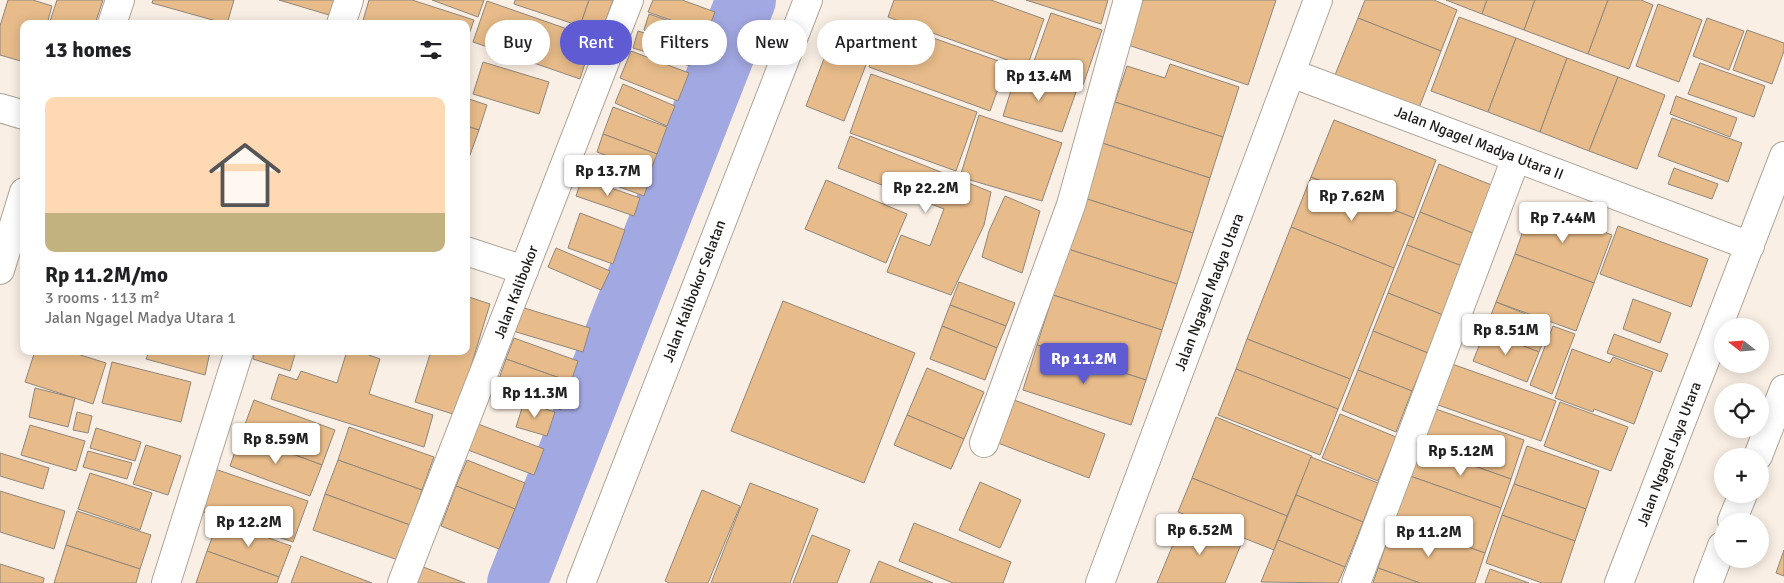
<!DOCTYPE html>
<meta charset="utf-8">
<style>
body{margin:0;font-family:Signika,sans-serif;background:#f6f6f6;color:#202124;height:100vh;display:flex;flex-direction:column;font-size:19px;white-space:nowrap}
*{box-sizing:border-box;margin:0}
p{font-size:16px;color:#757577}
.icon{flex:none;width:28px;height:28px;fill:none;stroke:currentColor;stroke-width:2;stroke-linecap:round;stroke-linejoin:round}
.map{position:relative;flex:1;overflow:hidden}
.drawer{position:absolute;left:20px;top:20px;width:450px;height:335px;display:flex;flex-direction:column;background:#fff;border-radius:10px;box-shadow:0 2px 12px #0003}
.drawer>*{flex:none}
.top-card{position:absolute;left:485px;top:20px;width:475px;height:45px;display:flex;gap:10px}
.needle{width:32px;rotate:287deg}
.buttons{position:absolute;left:1714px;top:318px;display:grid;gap:10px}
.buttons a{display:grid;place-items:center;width:55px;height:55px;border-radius:50%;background:#fff;box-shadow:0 2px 12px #0003;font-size:25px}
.price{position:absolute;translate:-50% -42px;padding:0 11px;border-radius:5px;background:#fff;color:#222;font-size:16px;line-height:32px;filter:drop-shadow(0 1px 2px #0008)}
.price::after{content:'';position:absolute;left:50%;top:30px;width:15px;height:11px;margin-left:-8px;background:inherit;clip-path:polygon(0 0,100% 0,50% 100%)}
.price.selected{background:#5f5bd3;color:#fff}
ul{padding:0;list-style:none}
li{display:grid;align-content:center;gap:10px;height:265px;padding:0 25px}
li span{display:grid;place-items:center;height:155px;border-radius:10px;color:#555}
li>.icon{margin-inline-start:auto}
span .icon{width:90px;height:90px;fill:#fffc;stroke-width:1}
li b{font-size:21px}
h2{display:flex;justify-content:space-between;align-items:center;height:60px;padding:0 25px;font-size:21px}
.pill{padding:0 18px;border-radius:22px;background:#fff;box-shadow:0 2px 12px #0003;font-size:18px;line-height:45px}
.pill.selected{background:#5f5bd3;color:#fff}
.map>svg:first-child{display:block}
</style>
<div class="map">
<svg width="1784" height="583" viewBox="0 0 1784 583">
<rect width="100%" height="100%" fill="#faefe4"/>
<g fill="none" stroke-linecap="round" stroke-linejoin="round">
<path stroke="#a2a8e1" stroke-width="60" d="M517 583 746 0"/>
</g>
<g fill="#e8bc8a" stroke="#8f867c">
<path d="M8 0H33L52 6 47 24H24V62L0 55V26Z"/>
<path d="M57 0H103L95 24H49Z"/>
<path d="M153 0H234L227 24 152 3Z"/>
<path d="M279 0H334L329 15Z"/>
<path d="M369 0H412L474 20 466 43V24H362Z"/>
<path d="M432 0H484L478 17Z"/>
<path d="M515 0H589L580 26 514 4Z"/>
<path d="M589 0H613L601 33 580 26Z"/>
<path d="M653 0H682L715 12 707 33 648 12Z"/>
<path d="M894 0H991L1044 19 1027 67 888 17Z"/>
<path d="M1026 0H1108L1101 24Z"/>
<path d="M1143 0H1276L1248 85 1128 45Z"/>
<path d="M1365 0H1434L1457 10 1441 51 1358 18Z"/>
<path d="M1446 0H1487L1482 14Z"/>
<path d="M1487 0H1535L1524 30 1482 14Z"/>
<path d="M1535 0H1608L1588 54 1524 30Z"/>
<path d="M1608 0H1641L1653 5 1629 69 1588 54Z"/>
<path d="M487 1 593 38 580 79 473 42Z"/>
<path d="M1658 4 1702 20 1679 82 1636 66Z"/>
<path d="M1051 13 1102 30 1083 85 1032 67Z"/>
<path d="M649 14 684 26 678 42 644 30Z"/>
<path d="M1459 17 1516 38 1488 112 1431 91Z"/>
<path d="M1358 18 1441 51 1419 108 1335 75Z"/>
<path d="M1707 18 1744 31 1729 70 1693 56Z"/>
<path d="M885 21 1007 64 990 111 869 67Z"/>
<path d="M836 27 875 42 844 121 806 106Z"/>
<path d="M1747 30 1784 43V51L1772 84 1733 70Z"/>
<path d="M638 31 695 49 690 66 633 48Z"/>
<path d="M1516 38 1567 58 1540 132 1488 112Z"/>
<path d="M631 51 689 73 678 101 620 78Z"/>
<path d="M1567 58 1618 77 1589 151 1540 132Z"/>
<path d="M483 62 549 82 539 114 473 94Z"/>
<path d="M1700 63 1765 86 1754 117 1688 94Z"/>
<path d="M1170 64 1239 87 1223 137 1115 102 1127 66 1165 78Z"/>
<path d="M1018 68 1076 92 1062 132 1003 116Z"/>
<path d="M871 74 977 112 956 171 850 133Z"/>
<path d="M1618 77 1665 95 1637 169 1589 151Z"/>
<path d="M623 84 675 106 667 126 615 103Z"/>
<path d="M1676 96 1737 118 1730 137 1670 114Z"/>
<path d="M466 98 487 105 479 130 466 126Z"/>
<path d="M1115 102 1223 137 1210 178 1102 143Z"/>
<path d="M613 107 667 127 657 154 603 134Z"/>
<path d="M979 115 1062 143 1042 201 960 177Z"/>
<path d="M1672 118 1742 143 1728 182 1658 156Z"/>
<path d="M1334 120 1436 160 1414 218 1311 177Z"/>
<path d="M466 126 479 130 466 166Z"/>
<path d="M603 134 657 154 650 172 597 152Z"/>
<path d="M850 136 991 192 984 225 951 295 887 272 901 235 930 246 944 209 838 168Z"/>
<path d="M1102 143 1210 178 1193 233 1084 198Z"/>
<path d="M594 156 650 177 644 196 587 175Z"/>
<path d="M1439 164 1494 186 1475 234 1420 212Z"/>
<path d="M1674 168 1718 184 1712 199 1668 184Z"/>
<path d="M1311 177 1414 218 1394 268 1291 227Z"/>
<path d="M582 178 640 198 634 216 576 196Z"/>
<path d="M826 180 907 214 886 263 805 229Z"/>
<path d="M1005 196 1040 211 1022 273 982 257 989 231Z"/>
<path d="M1084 198 1193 233 1177 284 1068 249Z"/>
<path d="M1532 205 1612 235 1594 283 1515 254Z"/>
<path d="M1420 212 1475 234 1462 266 1407 245Z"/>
<path d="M580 213 625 230 613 264 568 248Z"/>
<path d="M1618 226 1708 259 1691 307 1600 274Z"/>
<path d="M1291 227 1394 268 1350 379 1247 339Z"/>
<path d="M1407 245 1462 266 1443 315 1388 293Z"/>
<path d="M556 248 610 271 601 290 548 267Z"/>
<path d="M1068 249 1177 284 1162 330 1053 295Z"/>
<path d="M1515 254 1594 283 1576 331 1496 302Z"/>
<path d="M959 282 1015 303 1006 326 950 305Z"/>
<path d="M1388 293 1443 315 1428 353 1373 331Z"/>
<path d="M1053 295 1162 330 1146 380 1037 345Z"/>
<path d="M466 296 490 304 456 415 415 402 431 351H466Z"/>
<path d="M1633 299 1671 313 1660 343 1623 329Z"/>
<path d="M783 301 915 353 864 483 731 431Z"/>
<path d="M1496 302 1550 324 1539 352 1485 331Z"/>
<path d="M950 305 1006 326 997 348 942 326Z"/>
<path d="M521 307 590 328 583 352 513 331Z"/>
<path d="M942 326 997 348 985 380 930 359Z"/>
<path d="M1553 326 1575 334 1552 394 1530 385Z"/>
<path d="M1373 331 1428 353 1412 391 1358 370Z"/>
<path d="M1485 331 1539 352 1527 382 1473 361Z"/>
<path d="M1614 334 1668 354 1661 372 1607 353Z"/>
<path d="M514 338 578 361 571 382 506 359Z"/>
<path d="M1247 339 1350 379 1338 409 1236 369Z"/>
<path d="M1037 345 1146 380 1131 425 1023 390Z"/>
<path d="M1572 349 1610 363 1613 357 1653 372 1634 424 1594 409 1593 412 1555 398Z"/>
<path d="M35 351H68L106 363 93 404 25 382Z"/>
<path d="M149 351H207L210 352 205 375 146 359Z"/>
<path d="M255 351H296L290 371 253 359Z"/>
<path d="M347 351H358L380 359 369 394 433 415 424 447 271 399 279 374 297 380 301 371 337 383Z"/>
<path d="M506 359 571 382 561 410 496 387Z"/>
<path d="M112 362 191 382 181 422 102 403Z"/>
<path d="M1452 364 1556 401 1541 441 1438 405Z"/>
<path d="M927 368 984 392 964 439 907 415Z"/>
<path d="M1236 369 1338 409 1320 455 1218 415Z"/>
<path d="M1358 370 1412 391 1396 432 1342 410Z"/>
<path d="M35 388 75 398 68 427 29 417Z"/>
<path d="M254 400 335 430 322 465 241 435Z"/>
<path d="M1014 400 1105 434 1089 478 998 443Z"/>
<path d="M524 402 555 412 547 436 516 427Z"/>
<path d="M1560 402 1628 427 1611 471 1544 446Z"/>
<path d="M1433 408 1524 440 1511 479 1420 447Z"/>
<path d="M77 412 92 416 88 433 73 430Z"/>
<path d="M1340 414 1396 437 1378 481 1322 458Z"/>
<path d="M907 415 964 439 951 469 894 445Z"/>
<path d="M1216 417 1312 456 1287 516 1192 478Z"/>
<path d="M478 424 544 449 534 475 468 450Z"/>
<path d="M30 425 85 441 76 471 21 455Z"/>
<path d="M349 427 434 457 422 490 338 460Z"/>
<path d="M96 428 141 442 135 461 90 448Z"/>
<path d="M241 435 322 465 310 496 230 466Z"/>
<path d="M146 445 181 456 168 495 133 484Z"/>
<path d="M1527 446 1599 471 1586 509 1514 484Z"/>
<path d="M1420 447 1511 479 1501 508 1410 476Z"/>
<path d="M88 451 132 463 127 479 83 467Z"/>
<path d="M0 453 49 468 43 489 0 476Z"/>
<path d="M1311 457 1378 483 1363 522 1296 495Z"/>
<path d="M338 460 422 490 410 525 325 494Z"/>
<path d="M467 460 525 483 515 509 456 486Z"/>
<path d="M215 469 308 501 293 542 201 511Z"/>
<path d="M90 473 152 493 140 530 78 509Z"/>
<path d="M1410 476 1501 508 1485 553 1394 521Z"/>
<path d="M1192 478 1287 516 1274 550 1178 512Z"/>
<path d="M980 482 1021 500 1000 548 959 530Z"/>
<path d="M750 483 818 509 790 583H711Z"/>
<path d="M1514 484 1586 509 1575 541 1502 515Z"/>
<path d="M456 486 515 509 499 549 441 526Z"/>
<path d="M702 490 740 506 708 583H669L665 581Z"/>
<path d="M0 491 65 511 54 549 0 532Z"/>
<path d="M325 494 410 525 398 560 313 530Z"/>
<path d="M1296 495 1363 522 1345 567 1278 540Z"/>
<path d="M77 511 151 535 140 569 66 545Z"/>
<path d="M1502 515 1575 541 1561 583H1542L1486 563Z"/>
<path d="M1184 518 1242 542 1225 583H1157Z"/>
<path d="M219 520 291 546 279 577 207 551Z"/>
<path d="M1394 521 1485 553 1475 583H1420L1378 568Z"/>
<path d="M914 523 1011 562 1003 583H953L899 561Z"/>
<path d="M812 535 850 550 837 583H793Z"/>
<path d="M1278 540 1345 567 1338 583 1261 582Z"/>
<path d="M66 545 140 569 136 583H54Z"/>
<path d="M1784 550V576L1776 573Z"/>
<path d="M207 551 279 577 277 583H196Z"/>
<path d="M301 556 372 583H291Z"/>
<path d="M879 561 933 583H870Z"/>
<path d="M0 564 44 578 43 583H0Z"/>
<path d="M418 565 465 583H411Z"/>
<path d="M1378 568 1420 583H1373Z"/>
<path d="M1490 569 1529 583H1485Z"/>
</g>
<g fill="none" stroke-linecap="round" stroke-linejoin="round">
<defs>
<g id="minor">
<path d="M112 24 120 0"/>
<path d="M341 24 349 0"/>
<path d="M1291 73 1750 246"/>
<path d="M0 108 24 115"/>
<path d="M466 251 524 270"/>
<path d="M0 270 24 192"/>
<path d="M984 443 1071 205 1128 0"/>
<path d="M166 583 239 351"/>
<path d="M1100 583 1318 0"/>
<path d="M1356 583 1516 158"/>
</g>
<g id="tertiary">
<path d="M1758 456 1784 389"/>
<path d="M1732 521 1743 494"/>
<path d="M402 583 629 0"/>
<path d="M581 583 808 0"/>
<path d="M1619 583 1784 156"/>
<path d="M1708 583 1722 546"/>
</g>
</defs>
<use href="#minor" stroke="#ada499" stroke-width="30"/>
<use href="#tertiary" stroke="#ada499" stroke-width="30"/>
<use href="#minor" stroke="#fff" stroke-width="28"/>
<use href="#tertiary" stroke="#fff" stroke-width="28"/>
</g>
<g text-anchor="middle" stroke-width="4" stroke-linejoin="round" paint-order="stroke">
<g font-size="15" fill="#1e1a17" stroke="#fefefe">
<text transform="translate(1479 143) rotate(21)" y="5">Jalan Ngagel Madya Utara II</text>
<text transform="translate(694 291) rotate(-69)" y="5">Jalan Kalibokor Selatan</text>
<text transform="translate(516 292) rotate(-69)" y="5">Jalan Kalibokor</text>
<text transform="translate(1209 292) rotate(-69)" y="5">Jalan Ngagel Madya Utara</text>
<text transform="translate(1669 454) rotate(-69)" y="5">Jalan Ngagel Jaya Utara</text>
</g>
</g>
</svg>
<div class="buttons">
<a><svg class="needle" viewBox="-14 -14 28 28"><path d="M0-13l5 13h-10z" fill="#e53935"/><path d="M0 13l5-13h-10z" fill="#757577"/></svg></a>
<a><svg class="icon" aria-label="locate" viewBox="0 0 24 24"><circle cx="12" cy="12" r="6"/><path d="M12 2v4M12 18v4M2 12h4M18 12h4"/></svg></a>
<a>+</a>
<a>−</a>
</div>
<b class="price" style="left:1039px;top:102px">Rp 13.4M</b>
<b class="price" style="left:608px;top:197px">Rp 13.7M</b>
<b class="price" style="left:926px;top:214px">Rp 22.2M</b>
<b class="price" style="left:1352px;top:222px">Rp 7.62M</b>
<b class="price" style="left:1563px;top:244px">Rp 7.44M</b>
<b class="price" style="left:1506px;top:356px">Rp 8.51M</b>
<b class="price selected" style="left:1084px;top:385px">Rp 11.2M</b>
<b class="price" style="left:535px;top:419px">Rp 11.3M</b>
<b class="price" style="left:276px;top:465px">Rp 8.59M</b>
<b class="price" style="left:1461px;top:477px">Rp 5.12M</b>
<b class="price" style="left:249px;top:548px">Rp 12.2M</b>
<b class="price" style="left:1200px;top:556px">Rp 6.52M</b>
<b class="price" style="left:1429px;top:558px">Rp 11.2M</b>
<div class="top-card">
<a class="pill">Buy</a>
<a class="pill selected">Rent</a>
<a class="pill">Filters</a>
<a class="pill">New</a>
<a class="pill">Apartment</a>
</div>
<section class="drawer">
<h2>13 homes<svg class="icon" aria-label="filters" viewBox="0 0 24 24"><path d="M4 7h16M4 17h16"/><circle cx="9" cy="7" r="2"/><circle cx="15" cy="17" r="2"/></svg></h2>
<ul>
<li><span style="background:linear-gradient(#ffd9b3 75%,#c2b280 0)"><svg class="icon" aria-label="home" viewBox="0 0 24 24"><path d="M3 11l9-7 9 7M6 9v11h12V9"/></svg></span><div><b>Rp 11.2M/mo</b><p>3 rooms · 113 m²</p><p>Jalan Ngagel Madya Utara 1</p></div></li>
</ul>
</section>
</div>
